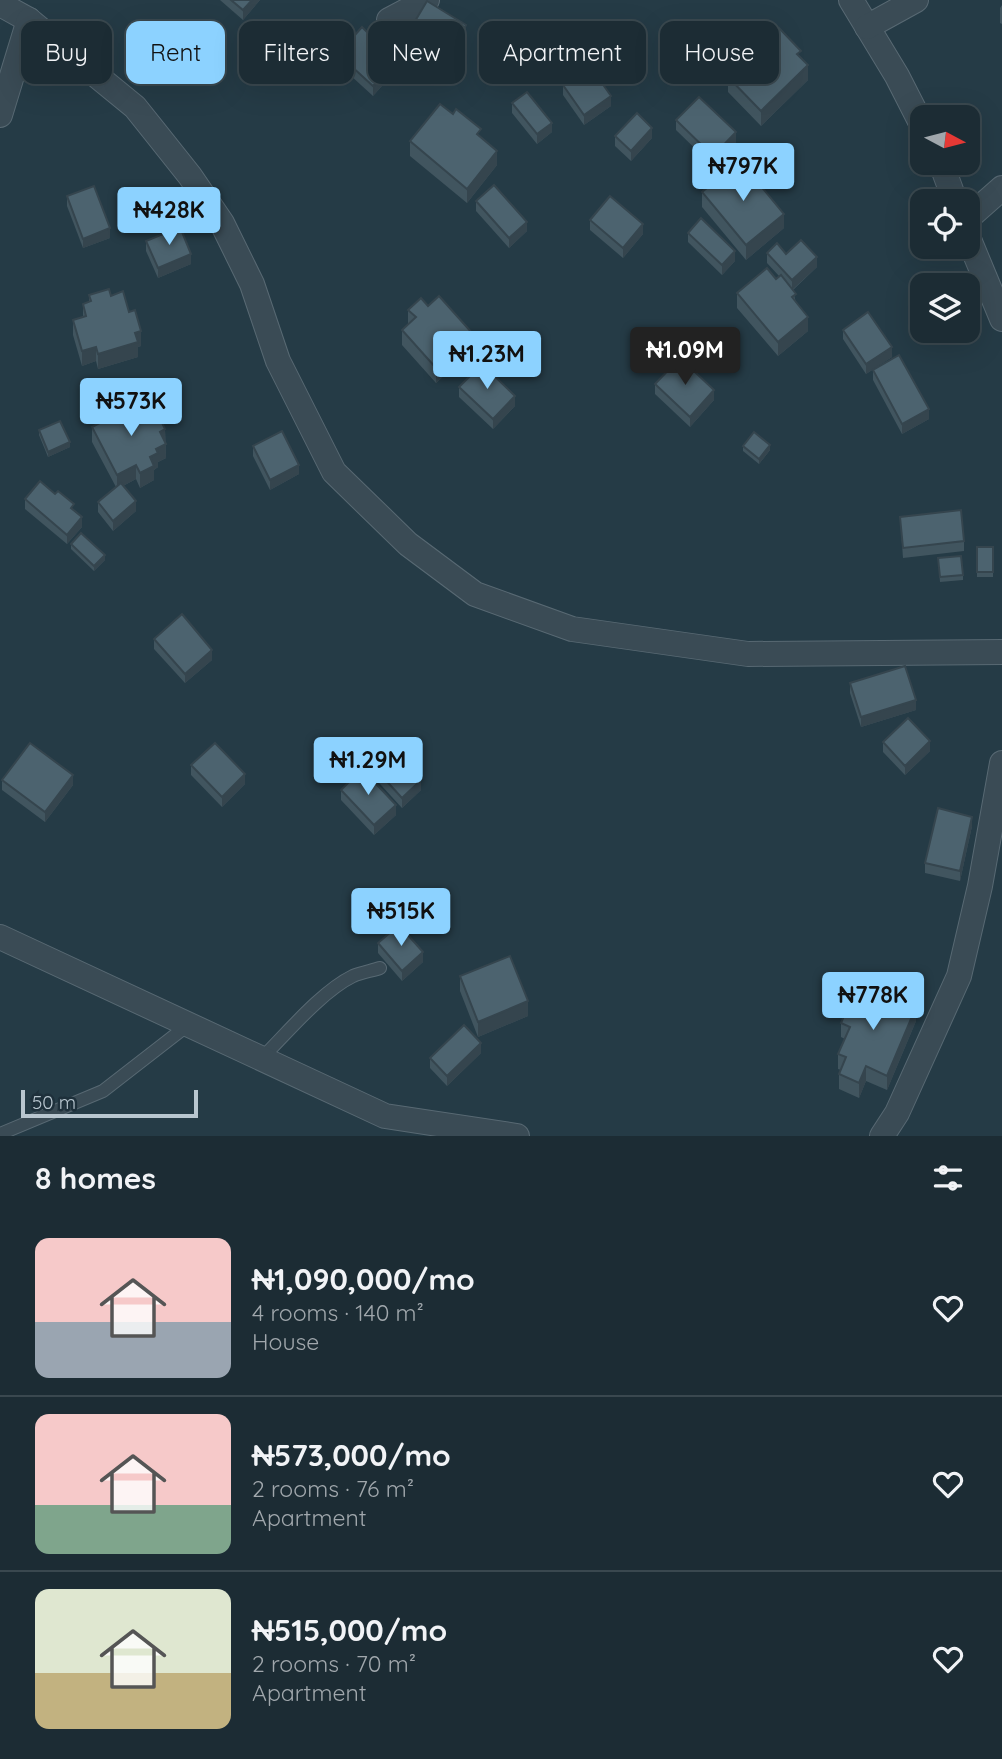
<!DOCTYPE html>
<meta charset="utf-8">
<style>
body{margin:0;font-family:Quicksand,sans-serif;background:#293840;color:#f1f3f6;height:100vh;display:flex;flex-direction:column;font-size:26px;white-space:nowrap}
*{box-sizing:border-box;margin:0}
p{font-size:23px;color:#a0a7ac}
.icon{flex:none;width:38px;height:38px;fill:none;stroke:currentColor;stroke-width:2;stroke-linecap:round;stroke-linejoin:round}
.map{position:relative;height:1136px;overflow:hidden}
.sheet{display:flex;flex-direction:column;background:#1c2c34;flex:1}
.sheet>*{flex:none}
.guide{position:absolute;left:21px;top:21px;width:961px;height:63px;display:flex;gap:14px}
.needle{width:46px;rotate:97deg}
.tools{position:absolute;left:910px;top:105px;display:grid;gap:14px}
.tools a{display:grid;place-items:center;width:70px;height:70px;border-radius:14px;background:#1c2c34;box-shadow:0 7px 28px #0002,0 0 0 2px #3a484f;font-size:35px}
.scale{position:absolute;left:21px;bottom:18px;width:177px;box-sizing:border-box;padding-left:7px;border:4px solid #b8c6cf;border-top:0;font-size:19px;line-height:24px;white-space:nowrap;color:#b8c6cf;-webkit-text-stroke:5px #1e303b;paint-order:stroke}
.price{position:absolute;translate:-50% -60px;padding:0 16px;border-radius:7px;background:#8cd2ff;color:#111;font-size:23px;line-height:46px;filter:drop-shadow(0 2px 4px #0008)}
.price::after{content:'';position:absolute;left:50%;top:42px;width:21px;height:16px;margin-left:-10px;background:inherit;clip-path:polygon(0 0,100% 0,50% 100%)}
.price.on{background:#222;color:#fff}
ul{padding:0;list-style:none}
li{display:flex;align-items:center;gap:21px;height:175px;padding:0 35px}
li+li{border-top:2px solid #3a484f}
li span{display:grid;place-items:center;flex:none;width:196px;height:140px;border-radius:14px;color:#555}
li>.icon{margin-inline-start:auto}
span .icon{width:84px;height:84px;fill:#fffc;stroke-width:1}
li b{font-size:30px}
h2{display:flex;justify-content:space-between;align-items:center;height:84px;padding:0 35px;font-size:30px}
.tag{padding:0 24px;border-radius:14px;background:#1c2c34;box-shadow:0 7px 28px #0002,0 0 0 2px #3a484f;font-size:24px;line-height:63px}
.tag.on{background:#8cd2ff;color:#111}
.map>svg:first-child{display:block}
</style>
<div class="map">
<svg width="1002" height="1136" viewBox="0 0 1002 1136">
<rect width="100%" height="100%" fill="#253b46"/>
<g fill="none" stroke-linecap="round" stroke-linejoin="round">
<defs>
<g id="service">
<path d="M262 1058C287 1033 322 991 353 976 362 972 371 971 380 968"/>
<path d="M0 1134 103 1091 188 1025"/>
</g>
<g id="minor">
<path d="M851 0 897 76 922 125"/>
<path d="M0 4 29 20 102 80 135 107 155 132 190 176 222 223 252 284 278 361 334 472 408 544 475 594 572 629 748 654 1002 652"/>
<path d="M389 20 427 0"/>
<path d="M867 27 916 0"/>
<path d="M0 115 29 20"/>
<path d="M941 163 955 201"/>
<path d="M968 218 1002 188"/>
<path d="M968 237 1002 319"/>
<path d="M0 937 385 1116 517 1136"/>
<path d="M882 1136 897 1113 959 976 980 886 1002 763"/>
</g>
</defs>
<use href="#service" stroke="#586973" stroke-width="14"/>
<use href="#minor" stroke="#586973" stroke-width="26"/>
<use href="#service" stroke="#3a4b55" stroke-width="12"/>
<use href="#minor" stroke="#3a4b55" stroke-width="24"/>
</g>
<g fill="#41555f">
<path d="M220 0H260L243 20Z"/>
<path d="M1002 0V24L1000 23V8L1002 5Z"/>
<path d="M411 28 466 35 450 62 411 38Z"/>
<path d="M369 34 397 54 395 57 397 69 373 96 338 64V54Z"/>
<path d="M763 44 801 58 808 80 761 126 728 92V77L736 69V59Z"/>
<path d="M563 85 611 106 584 125 563 95Z"/>
<path d="M512 103 552 132 537 144 512 113Z"/>
<path d="M676 120 736 142 713 166 676 130Z"/>
<path d="M615 136 652 138 631 161 615 146Z"/>
<path d="M481 138 497 165 467 203 410 156V141Z"/>
<path d="M702 192 784 228 746 260 702 207Z"/>
<path d="M67 196 110 238 83 248 67 206Z"/>
<path d="M476 201 527 231 509 248 476 211Z"/>
<path d="M590 220 643 234 623 258 590 230Z"/>
<path d="M688 233 735 261 722 275 688 242Z"/>
<path d="M146 241 191 264 158 278 146 251Z"/>
<path d="M767 253 786 254 817 267 793 290 796 303 808 331 778 356 737 308V293L776 279 779 276 767 263Z"/>
<path d="M89 295 111 296 129 312 141 346 138 347V357L98 369 96 361 82 366 73 335V320L83 317V304L89 302Z"/>
<path d="M408 310 473 349 436 383 402 345V330L408 324Z"/>
<path d="M843 330 892 357 866 374 843 339Z"/>
<path d="M873 370 929 419 902 434 873 380Z"/>
<path d="M655 384 714 400 690 427 655 394Z"/>
<path d="M459 387 515 406 493 429 459 397Z"/>
<path d="M148 409 165 429 166 458 158 462V467L154 470V480L140 488 136 479 123 486 136 511 113 531 98 512V502L116 487 92 442V427Z"/>
<path d="M39 430 70 447 48 457 39 435Z"/>
<path d="M253 446 299 474 270 490 253 456Z"/>
<path d="M743 446 770 450 759 464 743 451Z"/>
<path d="M25 499 74 510 82 527 67 544 25 509Z"/>
<path d="M900 517 964 541V551L903 558Z"/>
<path d="M71 544 105 560 94 571 71 549Z"/>
<rect x="977" y="547" width="16" height="30"/>
<path d="M938 558 963 575V580L940 582Z"/>
<path d="M154 639 212 660 185 683 154 649Z"/>
<path d="M850 683 916 710 861 727 850 693Z"/>
<path d="M883 742 930 751 905 775 883 752Z"/>
<path d="M370 763 421 790 402 808 370 773Z"/>
<path d="M191 765 245 784 222 807 191 775Z"/>
<path d="M2 780 73 785 45 822 2 790Z"/>
<path d="M341 790 396 815 374 835 341 800Z"/>
<path d="M972 826 960 881 925 873V863Z"/>
<path d="M378 943 423 962 402 981 378 953Z"/>
<path d="M460 976 528 1016 478 1037 460 991Z"/>
<path d="M916 1021 887 1090 866 1081 859 1098 839 1089V1074L841 1070 838 1069V1054L845 1039 841 1037V1023Z"/>
<path d="M481 1053 447 1086 430 1068V1058Z"/>
</g>
<g fill="#35454e">
<path d="M252 0H260L243 20V10Z"/>
<path d="M466 25V35L450 62V52Z"/>
<path d="M397 45V54L389 63V53Z"/>
<path d="M397 59V69L373 96V86Z"/>
<path d="M808 65V80L761 126V111Z"/>
<path d="M611 96V106L584 125V115Z"/>
<path d="M552 123V132L537 144V134Z"/>
<path d="M652 128V138L631 161V151Z"/>
<path d="M736 132V142L713 166V156Z"/>
<path d="M497 151V165L467 203V189Z"/>
<path d="M784 214V228L746 260V245Z"/>
<path d="M527 222V231L509 248V238Z"/>
<path d="M643 224V234L623 258V248Z"/>
<path d="M110 228V238L83 248V239Z"/>
<path d="M735 251V261L722 275V265Z"/>
<path d="M191 254V264L158 278V268Z"/>
<path d="M817 257V267L792 290V280Z"/>
<path d="M808 317V331L778 356V342Z"/>
<path d="M141 331V346L138 347V357L98 369V354Z"/>
<path d="M473 334V349L436 383V368Z"/>
<path d="M96 347V361L82 366V351Z"/>
<path d="M892 347V357L866 374V364Z"/>
<path d="M714 390V400L690 427V417Z"/>
<path d="M515 396V406L493 429V419Z"/>
<path d="M929 409V419L902 434V424Z"/>
<path d="M165 429 166 458 158 462V467L154 470V480L140 488V473L150 457 160 432Z"/>
<path d="M70 442V447L48 457V452Z"/>
<path d="M770 445V450L759 464V459Z"/>
<path d="M136 465V479L117 489V475Z"/>
<path d="M299 465V474L270 490V480Z"/>
<path d="M136 501V511L113 531V521Z"/>
<path d="M82 517V527L67 544V535Z"/>
<path d="M105 555V560L94 571V566Z"/>
<path d="M212 650V660L185 683V674Z"/>
<path d="M916 700V710L861 727V717Z"/>
<path d="M930 741V751L905 775V766Z"/>
<path d="M245 774V784L222 807V797Z"/>
<path d="M73 775V785L45 822V812Z"/>
<path d="M421 780V790L402 808V798Z"/>
<path d="M396 805V815L374 835V825Z"/>
<path d="M972 817V826L960 881V871Z"/>
<path d="M423 952V962L402 981V971Z"/>
<path d="M528 1001V1016L478 1037V1022Z"/>
<path d="M916 1007V1021L887 1090V1076Z"/>
<path d="M481 1043V1053L447 1086V1076Z"/>
<path d="M866 1066V1081L859 1098V1083Z"/>
</g>
<g fill="#4c636f" stroke="#35454e" stroke-width="2">
<path d="M231 0H252L243 10Z"/>
<path d="M427 1 466 25 450 52 411 28Z"/>
<path d="M376 25 397 45 389 53 397 59 373 86 338 54 362 27 369 34Z"/>
<path d="M779 28 801 51 797 54 808 65 761 111 728 77 741 64 736 59 758 38 763 44Z"/>
<path d="M590 66 611 96 584 115 563 85Z"/>
<path d="M527 92 552 123 537 134 512 103Z"/>
<path d="M699 97 736 132 713 156 676 120Z"/>
<path d="M440 104 453 114 456 109 481 129 477 134 497 151 467 189 410 141Z"/>
<path d="M637 113 652 128 631 151 615 136Z"/>
<path d="M740 161 784 214 746 245 702 192Z"/>
<path d="M494 185 527 222 509 238 476 201Z"/>
<path d="M94 186 110 228 83 239 67 196Z"/>
<path d="M610 196 643 224 623 248 590 220Z"/>
<path d="M701 218 735 251 722 265 688 233Z"/>
<path d="M180 227 191 254 158 268 146 241Z"/>
<path d="M801 240 817 257 792 280 767 253 777 243 786 254Z"/>
<path d="M767 268 776 279 781 275 796 294 792 297 808 317 778 342 737 293Z"/>
<path d="M109 289 111 296 123 291 129 312 135 310 141 331 135 333 138 342 98 354 96 347 82 351 73 320 86 316 83 304 91 301 89 295Z"/>
<path d="M439 296 473 334 436 368 402 330 416 317 408 310 421 298 428 306Z"/>
<path d="M868 312 892 347 866 364 843 330Z"/>
<path d="M899 355 929 409 902 424 873 370Z"/>
<path d="M680 358 714 390 690 417 655 384Z"/>
<path d="M482 364 515 396 493 419 459 387Z"/>
<path d="M143 400 148 409 154 406 165 429 160 432 166 444 156 449 158 453 150 457 154 466 140 473 136 465 117 475 92 427Z"/>
<path d="M60 421 70 442 48 452 39 430Z"/>
<path d="M282 431 299 465 270 480 253 446Z"/>
<path d="M754 432 770 445 759 459 743 446Z"/>
<path d="M40 481 55 494 58 491 74 504 71 508 82 517 67 535 25 499Z"/>
<path d="M121 483 136 501 113 521 98 502Z"/>
<path d="M961 510 964 541 903 548 900 517Z"/>
<path d="M81 533 105 555 94 566 71 544Z"/>
<rect x="977" y="547" width="16" height="25"/>
<path d="M961 556 963 575 940 577 938 558Z"/>
<path d="M182 614 212 650 185 674 154 639Z"/>
<path d="M905 666 916 700 861 717 850 683Z"/>
<path d="M908 718 930 741 905 766 883 742Z"/>
<path d="M30 743 73 775 45 812 2 780Z"/>
<path d="M215 743 245 774 222 797 191 765Z"/>
<path d="M390 745 421 780 402 798 370 763Z"/>
<path d="M362 769 396 805 374 825 341 790Z"/>
<path d="M938 808 972 817 960 871 925 863Z"/>
<path d="M399 925 423 952 402 971 378 943Z"/>
<path d="M510 956 528 1001 478 1022 460 976Z"/>
<path d="M871 987 916 1007 887 1076 866 1066 859 1083 839 1074 846 1057 838 1054 850 1027 841 1023 856 988 868 994Z"/>
<path d="M464 1025 481 1043 447 1076 430 1058Z"/>
</g>
</svg>
<div class="tools">
<a><svg class="needle" viewBox="-14 -14 28 28"><path d="M0-13l5 13h-10z" fill="#e53935"/><path d="M0 13l5-13h-10z" fill="#a0a7ac"/></svg></a>
<a><svg class="icon" aria-label="locate" viewBox="0 0 24 24"><circle cx="12" cy="12" r="6"/><path d="M12 2v4M12 18v4M2 12h4M18 12h4"/></svg></a>
<a><svg class="icon" aria-label="layers" viewBox="0 0 24 24"><path d="M12 4l9 5-9 5-9-5zM3 14l9 5 9-5"/></svg></a>
</div>
<div class="scale">50 m</div>
<b class="price" style="left:743px;top:203px">₦797K</b>
<b class="price" style="left:169px;top:247px">₦428K</b>
<b class="price on" style="left:685px;top:387px">₦1.09M</b>
<b class="price" style="left:487px;top:391px">₦1.23M</b>
<b class="price" style="left:131px;top:438px">₦573K</b>
<b class="price" style="left:368px;top:797px">₦1.29M</b>
<b class="price" style="left:401px;top:948px">₦515K</b>
<b class="price" style="left:873px;top:1032px">₦778K</b>
<div class="guide">
<a class="tag">Buy</a>
<a class="tag on">Rent</a>
<a class="tag">Filters</a>
<a class="tag">New</a>
<a class="tag">Apartment</a>
<a class="tag">House</a>
</div>
</div>
<section class="sheet">
<h2>8 homes<svg class="icon" aria-label="filters" viewBox="0 0 24 24"><path d="M4 7h16M4 17h16"/><circle cx="9" cy="7" r="2"/><circle cx="15" cy="17" r="2"/></svg></h2>
<ul>
<li><span style="background:linear-gradient(#f6c9c9 60%,#9aa5b1 0)"><svg class="icon" aria-label="home" viewBox="0 0 24 24"><path d="M3 11l9-7 9 7M6 9v11h12V9"/></svg></span><div><b>₦1,090,000/mo</b><p>4 rooms · 140 m²</p><p>House</p></div><svg class="icon" aria-label="heart" viewBox="0 0 24 24"><path d="M12 20l-8-8c-3-5 5-10 8-4 3-6 11-1 8 4z"/></svg></li>
<li><span style="background:linear-gradient(#f6c9c9 65%,#7fa58c 0)"><svg class="icon" aria-label="home" viewBox="0 0 24 24"><path d="M3 11l9-7 9 7M6 9v11h12V9"/></svg></span><div><b>₦573,000/mo</b><p>2 rooms · 76 m²</p><p>Apartment</p></div><svg class="icon" aria-label="heart" viewBox="0 0 24 24"><path d="M12 20l-8-8c-3-5 5-10 8-4 3-6 11-1 8 4z"/></svg></li>
<li><span style="background:linear-gradient(#dfe7d0 60%,#c2b280 0)"><svg class="icon" aria-label="home" viewBox="0 0 24 24"><path d="M3 11l9-7 9 7M6 9v11h12V9"/></svg></span><div><b>₦515,000/mo</b><p>2 rooms · 70 m²</p><p>Apartment</p></div><svg class="icon" aria-label="heart" viewBox="0 0 24 24"><path d="M12 20l-8-8c-3-5 5-10 8-4 3-6 11-1 8 4z"/></svg></li>
</ul>
</section>
